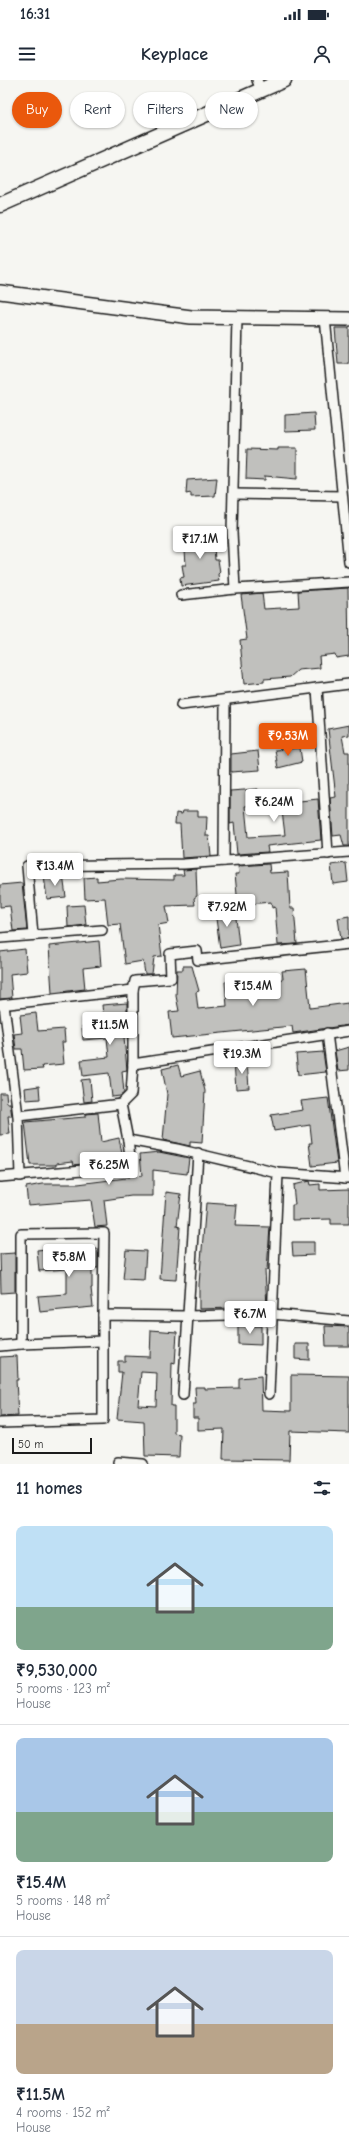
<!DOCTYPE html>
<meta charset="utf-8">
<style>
body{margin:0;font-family:"Comic Neue",sans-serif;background:#f2f2f3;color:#1f2937;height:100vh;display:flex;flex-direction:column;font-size:15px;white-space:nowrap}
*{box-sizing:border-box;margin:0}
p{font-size:13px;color:#747a83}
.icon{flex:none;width:22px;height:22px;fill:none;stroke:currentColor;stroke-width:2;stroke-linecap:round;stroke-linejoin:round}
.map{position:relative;height:1384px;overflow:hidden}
.side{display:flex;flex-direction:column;background:#fff;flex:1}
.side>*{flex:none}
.hud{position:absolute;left:12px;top:12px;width:325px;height:36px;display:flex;gap:8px}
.scale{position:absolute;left:12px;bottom:10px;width:80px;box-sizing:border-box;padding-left:4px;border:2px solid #1c1c1c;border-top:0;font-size:11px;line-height:14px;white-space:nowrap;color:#1c1c1c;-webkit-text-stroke:3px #f6f6f2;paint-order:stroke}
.price{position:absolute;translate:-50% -34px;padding:0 9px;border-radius:4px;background:#fff;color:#222;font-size:13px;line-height:26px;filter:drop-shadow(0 1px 2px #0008)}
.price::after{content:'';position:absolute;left:50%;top:24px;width:12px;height:9px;margin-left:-6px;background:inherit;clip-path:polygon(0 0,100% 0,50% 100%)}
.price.selected{background:#ea580c;color:#fff}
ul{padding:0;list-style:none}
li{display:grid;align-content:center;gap:8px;height:212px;padding:0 16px}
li+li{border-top:1px solid #e0e1e3}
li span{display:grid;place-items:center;height:124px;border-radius:8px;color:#555}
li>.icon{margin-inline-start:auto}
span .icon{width:72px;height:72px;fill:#fffc;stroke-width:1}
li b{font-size:17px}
h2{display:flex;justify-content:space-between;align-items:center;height:48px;padding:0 16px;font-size:17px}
.chip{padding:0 14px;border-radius:18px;background:#fff;box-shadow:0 1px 3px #0004;font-size:14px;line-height:36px}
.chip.selected{background:#ea580c;color:#fff}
.status{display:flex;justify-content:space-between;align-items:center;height:28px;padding:0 20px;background:#fff;direction:ltr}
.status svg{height:11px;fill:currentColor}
header{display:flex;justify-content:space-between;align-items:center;height:52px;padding:0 16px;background:#fff;font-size:18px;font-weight:800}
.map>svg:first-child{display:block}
</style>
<div class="status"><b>16:31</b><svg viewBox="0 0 49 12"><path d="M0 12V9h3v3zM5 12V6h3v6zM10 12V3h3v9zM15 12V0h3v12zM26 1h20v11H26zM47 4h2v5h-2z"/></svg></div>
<header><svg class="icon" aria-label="menu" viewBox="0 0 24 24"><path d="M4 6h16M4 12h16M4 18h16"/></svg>Keyplace<svg class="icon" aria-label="person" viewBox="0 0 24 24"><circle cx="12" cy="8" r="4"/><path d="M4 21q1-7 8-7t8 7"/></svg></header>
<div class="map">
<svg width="349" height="1384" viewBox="0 0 349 1384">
<rect width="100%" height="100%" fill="#f6f6f2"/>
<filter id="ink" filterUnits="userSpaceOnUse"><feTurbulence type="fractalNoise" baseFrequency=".025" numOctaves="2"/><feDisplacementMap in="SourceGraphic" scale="8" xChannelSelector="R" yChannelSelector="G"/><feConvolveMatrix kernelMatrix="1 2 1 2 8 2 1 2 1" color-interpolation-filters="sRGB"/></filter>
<g filter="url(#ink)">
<g fill="#c0c0bd" stroke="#1c1c1c" fill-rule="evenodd">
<path d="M335 248H349V284H338Z"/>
<path d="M314 333 315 350 285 351V335Z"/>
<path d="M278 368H297V399L265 396V400L246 399 247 369 278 370Z"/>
<path d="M217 398 215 416 191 417V413L186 414 187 400Z"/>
<path d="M213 453 215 480H218L220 492 218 494 219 501 181 506 180 498 184 497 182 485H186L184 455Z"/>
<path d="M348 508 349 576 336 578 335 574 319 576 320 588 298 590 290 597 264 599V602L244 604 240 560 247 559 241 515 262 513 264 529 299 527 298 511Z"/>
<path d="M349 645V655L342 656 345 672H349V766H344L341 755 333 756 330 718 336 717 328 649Z"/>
<path d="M300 668 302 682 278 688 275 670Z"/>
<path d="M258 671 260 690 231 692V674Z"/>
<path d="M258 709 260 725 245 726 248 757 285 755 281 723 318 719 321 760 267 766 268 772 237 774 234 743 230 744V711Z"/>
<path d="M183 731H198V737H207L206 756H209L211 776 182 778 180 744H175L176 733 182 734Z"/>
<path d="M346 783 348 802 333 804 331 785Z"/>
<path d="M269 784 270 793 288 792 290 828H294L297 864 278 865 275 827 272 828 271 822 238 825 235 794H239L238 786Z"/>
<path d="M196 789 197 816 194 818 195 825 166 826 169 843 158 845 162 876 154 877 152 894H145L143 881 125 884 120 844 108 845 105 818 85 819 84 798 97 797V801L121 799 174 800V795H184L183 790Z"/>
<path d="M63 795 66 817 47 819 44 796Z"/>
<path d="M22 803 27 850 13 851 10 826 0 827V805Z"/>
<path d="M84 825 86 845 68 847 67 826Z"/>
<path d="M235 829 239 865 220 868 215 831Z"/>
<path d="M349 836V858L341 859 338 838Z"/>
<path d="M99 861 101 886 83 888 85 909 52 913 49 866Z"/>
<path d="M25 869 27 892 10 894 12 918 0 919V872Z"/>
<path d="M183 886H192L199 911 196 912 198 929 227 926 225 902 261 898V901L283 899 282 891 306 889 310 928 348 923 349 945 293 953 292 946 172 958 169 932 179 931 176 916 177 890H183Z"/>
<path d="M127 923V957H124L127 990 122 991 124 1013 120 1016 112 1017 109 993 83 996 81 980 109 977 107 958 83 960 82 946 104 944 102 925Z"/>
<path d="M36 933 38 951 64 949 65 962H62L64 984 42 986 43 989 24 990 22 969H16L14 954 22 953 20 935Z"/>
<path d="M349 967V990L338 991 335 971Z"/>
<path d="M323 972 326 992 298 995 296 974Z"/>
<path d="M247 981 249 1008 236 1009 234 982Z"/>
<path d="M178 985 181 996 200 991 205 1011 202 1063 190 1062V1066L163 1060 167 1014 162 989Z"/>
<path d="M90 999 92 1021 84 1022 81 1000Z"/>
<path d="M39 1006 40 1019 26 1020 25 1008Z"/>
<path d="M0 1013H6L7 1023H10L12 1036H8L10 1054 0 1055Z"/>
<path d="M328 1018 337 1083 312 1086 309 1063H312L310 1045 274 1051 271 1035 303 1030 301 1021Z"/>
<path d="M98 1033 101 1062 119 1058 123 1079 74 1085 73 1081 57 1083V1085H30L25 1042 85 1037V1034Z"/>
<path d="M159 1072 189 1078 187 1094 153 1090V1116H131L104 1120 107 1146 95 1147 91 1120 28 1125 26 1107 43 1104H78L142 1096 140 1074Z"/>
<path d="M309 1101 310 1105 320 1104V1110L349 1109V1144H331V1139L292 1140V1125H295L293 1105Z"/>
<path d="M166 1112 181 1114 177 1146 180 1147 176 1200 160 1199Z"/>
<path d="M206 1123 237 1125 235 1146 270 1147 267 1190H265L267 1227 199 1229V1204Z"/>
<path d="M292 1162H314V1175L293 1176Z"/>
<path d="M55 1168 56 1170 98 1169V1188H92V1208H91L93 1227 40 1232 38 1216 67 1214V1189L39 1191 37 1170Z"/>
<path d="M126 1170 146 1171 144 1200 123 1199Z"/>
<path d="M15 1173V1212L1 1213 0 1174Z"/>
<path d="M238 1246H261V1265L238 1264Z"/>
<path d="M325 1246 349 1247V1266H326Z"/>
<path d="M151 1250 177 1252 175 1284 172 1283 171 1326H174V1353L180 1354 179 1377 145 1376 144 1341 117 1339 122 1292H118V1281H125V1276L150 1277ZM141 1292 157 1293 156 1326 138 1325Z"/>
<path d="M295 1264H309V1280L295 1279Z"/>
<path d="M17 1276 18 1300H16L18 1336 0 1337V1277Z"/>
<path d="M291 1295 349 1296V1353L290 1351 289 1380 223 1379 224 1349 198 1350V1338H193V1324H196L195 1307H205V1309L239 1308V1298L261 1296 262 1330 291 1331Z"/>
</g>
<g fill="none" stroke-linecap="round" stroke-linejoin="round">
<defs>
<g id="street">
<path d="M257 0 261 10"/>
<path d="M325 238 349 482"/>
<path d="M234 414 342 416"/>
<path d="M235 509 232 452 237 237"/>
<path d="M181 515 235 509 349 502"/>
<path d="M317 608 328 774"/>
<path d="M181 625 349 604"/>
<path d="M224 781 225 620"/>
<path d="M33 855 27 786 184 784 349 772"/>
<path d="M0 858 102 850"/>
<path d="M133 910V984L131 1014 121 1024 128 1060 177 1069 278 1093 349 1098"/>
<path d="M0 925 133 910 135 901 171 898 170 874 197 871 198 880 349 864"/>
<path d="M4 925 18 1036"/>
<path d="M327 953 345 1098"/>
<path d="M133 984 349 951"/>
<path d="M20 1096 18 1036 121 1024"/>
<path d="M0 1097 131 1086 128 1060"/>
<path d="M21 1264V1154L104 1153 103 1235"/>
<path d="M0 1266 21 1264 103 1261"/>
<path d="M269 1314 278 1093"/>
<path d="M183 1315 198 1073"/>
<path d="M0 1343 103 1340V1235L187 1236 272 1234 349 1241"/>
<path d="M118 1382 143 1384"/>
</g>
<path id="secondary" d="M0 212 191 237 349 239"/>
<path id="primary" d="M0 125 284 0"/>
</defs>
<use href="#street" stroke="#1c1c1c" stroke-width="12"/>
<use href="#secondary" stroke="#1c1c1c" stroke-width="16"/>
<use href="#primary" stroke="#1c1c1c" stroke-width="17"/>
<use href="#street" stroke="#f6f6f2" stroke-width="9"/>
<use href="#secondary" stroke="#f6f6f2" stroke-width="13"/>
<use href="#primary" stroke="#f6f6f2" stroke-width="14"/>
</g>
</g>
</svg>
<div class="scale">50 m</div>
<b class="price" style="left:200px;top:480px">₹17.1M</b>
<b class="price selected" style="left:288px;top:677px">₹9.53M</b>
<b class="price" style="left:274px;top:743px">₹6.24M</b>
<b class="price" style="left:55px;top:807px">₹13.4M</b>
<b class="price" style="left:227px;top:848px">₹7.92M</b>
<b class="price" style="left:253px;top:927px">₹15.4M</b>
<b class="price" style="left:110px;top:966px">₹11.5M</b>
<b class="price" style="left:242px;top:995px">₹19.3M</b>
<b class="price" style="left:109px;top:1106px">₹6.25M</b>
<b class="price" style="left:69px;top:1198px">₹5.8M</b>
<b class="price" style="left:250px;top:1255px">₹6.7M</b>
<div class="hud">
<a class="chip selected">Buy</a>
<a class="chip">Rent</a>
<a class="chip">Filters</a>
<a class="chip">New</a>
</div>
</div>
<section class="side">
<h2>11 homes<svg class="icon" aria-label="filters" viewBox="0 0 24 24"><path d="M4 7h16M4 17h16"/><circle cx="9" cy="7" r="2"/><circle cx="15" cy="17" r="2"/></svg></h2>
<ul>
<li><span style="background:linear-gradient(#bfe0f5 65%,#7fa58c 0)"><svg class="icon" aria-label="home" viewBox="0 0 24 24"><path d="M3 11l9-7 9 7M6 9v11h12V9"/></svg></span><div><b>₹9,530,000</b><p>5 rooms · 123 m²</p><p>House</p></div></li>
<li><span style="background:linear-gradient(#a9c7e8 60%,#7fa58c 0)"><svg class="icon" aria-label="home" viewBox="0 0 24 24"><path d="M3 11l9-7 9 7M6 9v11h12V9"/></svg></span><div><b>₹15.4M</b><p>5 rooms · 148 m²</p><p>House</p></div></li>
<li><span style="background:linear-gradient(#c9d6e8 60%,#b9a48a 0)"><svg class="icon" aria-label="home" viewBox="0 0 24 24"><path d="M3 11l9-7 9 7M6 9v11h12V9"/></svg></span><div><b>₹11.5M</b><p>4 rooms · 152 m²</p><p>House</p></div></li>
</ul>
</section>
